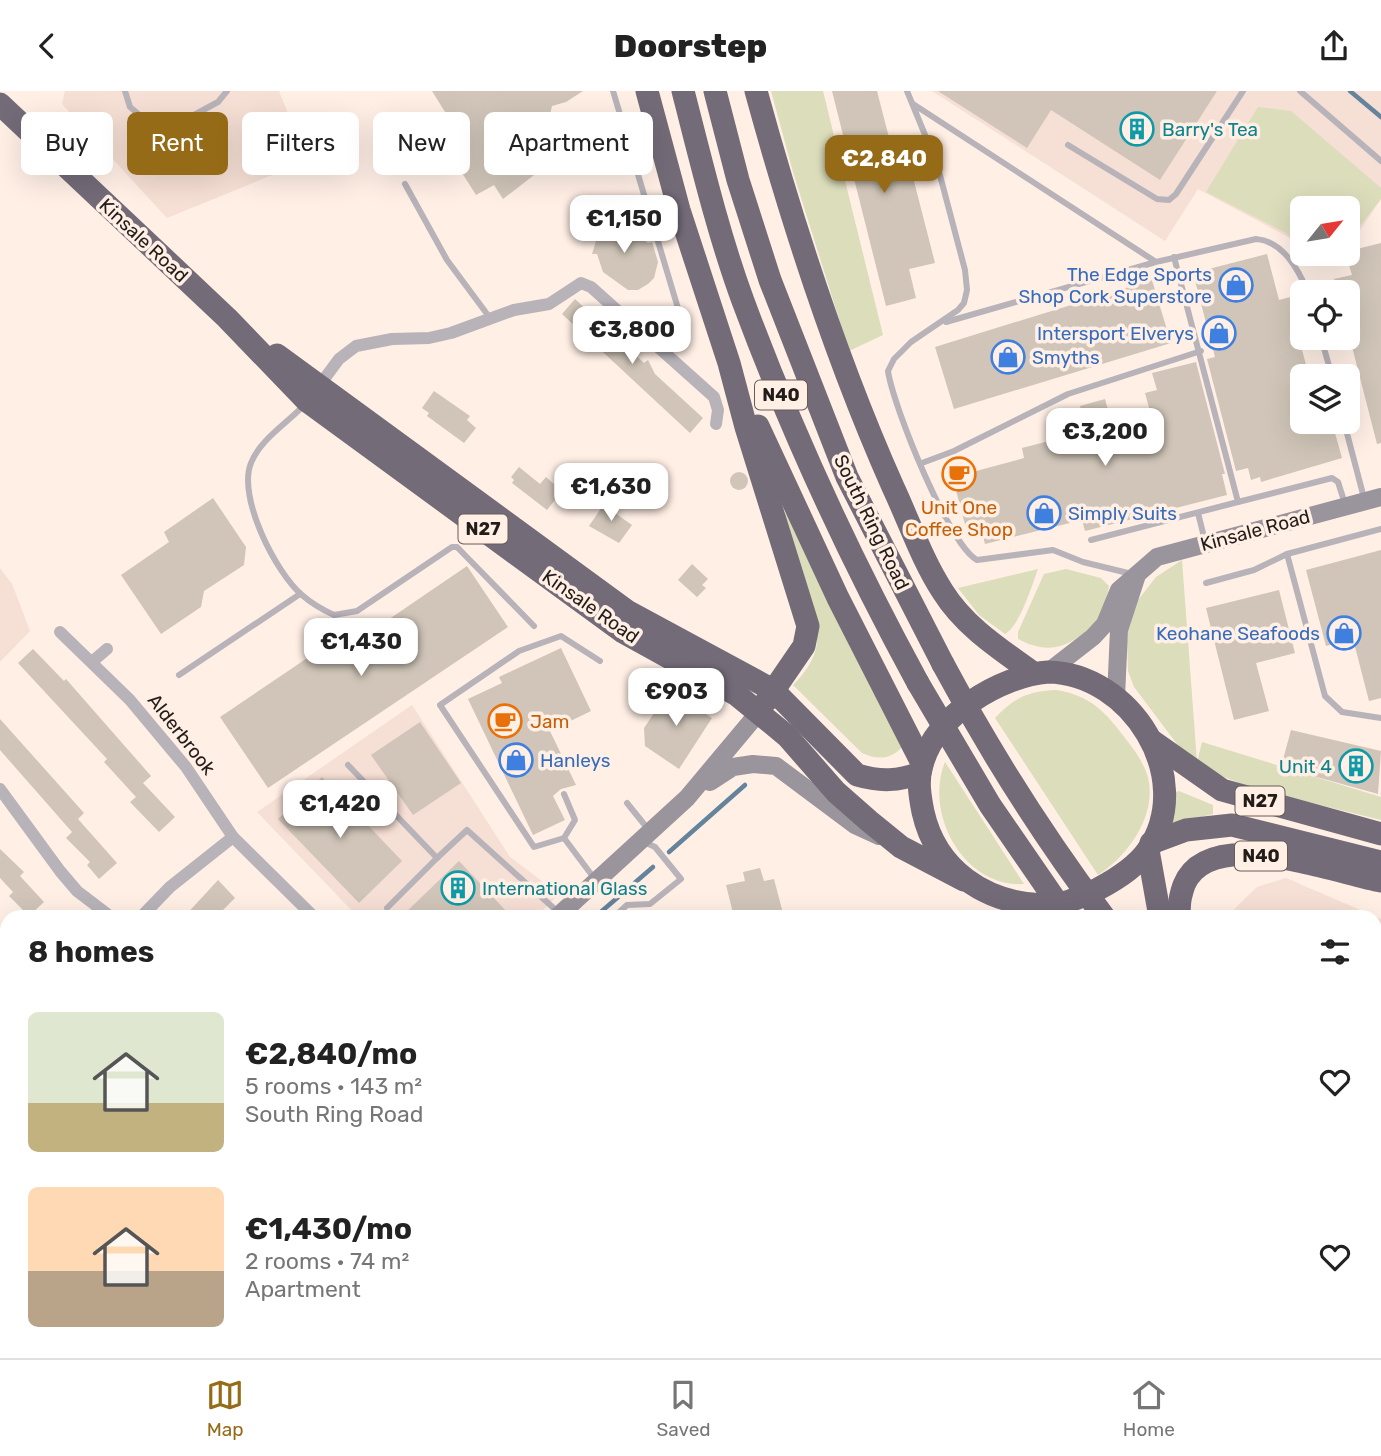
<!DOCTYPE html>
<meta charset="utf-8">
<style>
body{margin:0;font-family:Rubik,sans-serif;background:#f2f2f2;color:#222;height:100vh;display:flex;flex-direction:column;font-size:26px;white-space:nowrap}
*{box-sizing:border-box;margin:0}
p{font-size:23px;color:#767676}
.icon{flex:none;width:38px;height:38px;fill:none;stroke:currentColor;stroke-width:2;stroke-linecap:round;stroke-linejoin:round}
.map{position:relative;flex:1;overflow:hidden}
.sheet{position:absolute;left:0px;top:819px;width:1382px;height:448px;display:flex;flex-direction:column;background:#fff;border-radius:21px 21px 0 0;box-shadow:0 7px 28px #0002}
.sheet>*{flex:none}
.banner{position:absolute;left:21px;top:21px;width:700px;height:63px;display:flex;gap:14px}
.needle{width:46px;rotate:60deg}
.tools{position:absolute;left:1290px;top:105px;display:grid;gap:14px}
.tools a{display:grid;place-items:center;width:70px;height:70px;border-radius:10px;background:#fff;box-shadow:0 7px 28px #0002;font-size:35px}
.price{position:absolute;translate:-50% -60px;padding:0 16px;border-radius:14px;background:#fff;color:#222;font-size:23px;line-height:46px;filter:drop-shadow(0 2px 4px #0008)}
.price::after{content:'';position:absolute;left:50%;top:42px;width:21px;height:16px;margin-left:-10px;background:inherit;clip-path:polygon(0 0,100% 0,50% 100%)}
.price.active{background:#966b17;color:#fff}
ul{padding:0;list-style:none}
li{display:flex;align-items:center;gap:21px;height:175px;padding:0 28px}
li span{display:grid;place-items:center;flex:none;width:196px;height:140px;border-radius:10px;color:#555}
li>.icon{margin-inline-start:auto}
span .icon{width:84px;height:84px;fill:#fffc;stroke-width:1}
li b{font-size:30px}
h2{display:flex;justify-content:space-between;align-items:center;height:84px;padding:0 28px;font-size:30px}
.chip{padding:0 24px;border-radius:10px;background:#fff;box-shadow:0 7px 28px #0002;font-size:24px;line-height:63px}
.chip.active{background:#966b17;color:#fff}
header{display:flex;justify-content:space-between;align-items:center;height:91px;padding:0 28px;background:#fff;font-size:32px;font-weight:800}
.tab-bar{display:flex;justify-content:space-around;align-items:center;height:98px;border-top:2px solid #e0e0e0;background:#fff;font-size:19px;color:#767676}
.tab-bar a{display:grid;justify-items:center;gap:4px}
.tab-bar .active{color:#966b17}
.map>svg:first-child{display:block}
</style>
<header><svg class="icon" aria-label="back" viewBox="0 0 24 24"><path d="M15 5l-7 7 7 7"/></svg>Doorstep<svg class="icon" aria-label="share" viewBox="0 0 24 24"><path d="M12 15V3M7 8l5-5 5 5M5 13v7h14v-7"/></svg></header>
<div class="map">
<svg width="1381" height="1267" viewBox="0 0 1381 1267">
<rect width="100%" height="100%" fill="#ffefe5"/>
<g fill="#f6dfd4">
<path d="M65 0H279L307 70 167 127 62 13Z"/>
<path d="M932 0H1381V108L1348 157V117H1302V162L1288 146 1198 98 1165 150Z"/>
<path d="M0 477 12 493 30 540 0 571Z"/>
<path d="M412 614 510 766 559 803 536 826H358L257 721Z"/>
<path d="M1286 787 1381 828V1026L1376 1023V826H1226L1257 796Z"/>
</g>
<g fill="#dbddbb">
<path d="M771 0H823L883 244 849 260 793 81Z"/>
<path d="M1258 16 1291 20 1381 97V108L1348 150V117H1302V158L1286 142 1206 101Z"/>
<path d="M786 422 903 655C891 669 878 669 862 662L793 594C804 583 815 569 817 552 819 524 791 457 782 426Z"/>
<path d="M1182 469 1197 671 1202 651 1381 706V729L1252 697 1197 675 1183 661 1134 596 1128 580 1127 551 1129 528 1138 509 1156 486Z"/>
<path d="M1038 478C1032 494 1020 535 1005 543L979 524 958 497Z"/>
<path d="M1066 478 1101 487 1109 495 1103 527C1074 550 1057 568 1018 548V541L1044 483Z"/>
<path d="M1056 599C1084 603 1101 616 1118 638 1129 652 1141 666 1147 683 1159 722 1129 764 1098 784L995 627C1014 607 1028 600 1056 599Z"/>
<path d="M945 671 1024 793C963 797 924 722 945 671Z"/>
<path d="M1179 700 1213 714V723L1173 733 1174 702Z"/>
<path d="M122 1260H1181L1185 1267H115Z"/>
</g>
<g fill="none" stroke-linecap="round" stroke-linejoin="round">
<g stroke="#63849c" stroke-width="4.5">
<path d="M1350 0 1381 26"/>
<path d="M669 761 745 694"/>
<path d="M595 826 653 776"/>
</g>
</g>
<g fill="#d0c5b8">
<path d="M432 0H583L566 11 552 15 545 46 521 39 537 67 532 71 538 81 503 108 494 94 476 104 445 55 460 45Z"/>
<path d="M832 0H877L894 66 907 63 935 172 909 178 916 207 886 215Z"/>
<path d="M938 0H1217L1160 89 1051 19 1027 57Z"/>
<path d="M601 126 606 134 627 131V138L648 152 652 151 658 171 654 187 648 193 638 199H628L603 181 597 163H592L597 147 589 140Z"/>
<path d="M1381 152V352L1377 353 1348 240V201H1337L1334 188 1352 184 1348 171 1357 168 1353 159Z"/>
<path d="M1267 163 1279 209 1294 205 1302 234 1296 236 1309 285H1302V331H1332L1342 367 1261 391 1260 386 1251 389 1248 377 1236 380 1207 268 1215 266 1193 182Z"/>
<path d="M1152 189 1171 252 954 318 935 256Z"/>
<path d="M575 208 644 272 648 269 655 283 703 327 690 342 562 223Z"/>
<path d="M1196 271 1225 383H1222L1227 404 1085 440 1082 429 985 453 981 437 967 441 954 392 967 389 965 383 1024 367 1022 357 1087 340 1080 315 1105 308 1112 334 1151 324 1145 302 1157 299 1152 282Z"/>
<path d="M434 300 470 325 467 329 476 337 464 352 427 325 429 322 422 317Z"/>
<path d="M519 376 540 393 546 386 562 400 547 419 512 392 514 389 511 386Z"/>
<circle cx="739" cy="390" r="9"/>
<path d="M213 407 246 456 244 474 204 500 201 516 161 543 121 484 169 451 164 441Z"/>
<path d="M606 410 617 418 615 422 632 434 619 452 589 435Z"/>
<path d="M1381 459V607L1369 610 1353 548 1326 555 1306 479Z"/>
<path d="M692 473 708 488 702 494 706 497 697 506 678 489Z"/>
<path d="M467 475 508 536 268 697 220 626 331 551 338 563Z"/>
<path d="M1279 499 1295 562 1256 572 1269 620 1234 629 1206 517Z"/>
<path d="M561 557 591 620 550 640 576 694 561 698 553 705 565 729 533 744 468 608 502 592 499 586Z"/>
<path d="M33 558 64 590 66 588 151 685 143 692 175 726 159 741 130 711 136 706 104 671 107 668 18 572Z"/>
<path d="M676 596 705 615 701 620 712 627 679 678 645 655 644 637 663 609 666 611Z"/>
<path d="M0 628 84 722 78 728 117 772 99 788 87 774 90 771 66 747 72 741 0 659Z"/>
<path d="M420 631 461 692 413 724 371 664Z"/>
<path d="M1291 639 1381 660 1378 703 1281 676Z"/>
<path d="M322 686 402 770 359 812 278 728Z"/>
<path d="M0 758 24 781 20 785 44 811 29 825 9 805 13 801 0 787Z"/>
<path d="M459 770 512 826H401Z"/>
<path d="M760 777 764 790 774 788 784 826H734L726 794 745 790 743 781Z"/>
<path d="M218 789 235 807 216 826H184Z"/>
</g>
<g fill="none" stroke-linecap="round" stroke-linejoin="round">
<g stroke="#b7b3b9" stroke-width="6">
<path d="M125 0 130 16 143 27 181 31 218 11 227 0"/>
<path d="M613 0 683 234"/>
<path d="M907 0 937 73 965 179 967 199 964 212 958 219 911 251 894 268 888 280C893 315 949 454 977 469L1053 459 1083 471 1132 483"/>
<path d="M1300 0 1381 70"/>
<path d="M913 13 1156 171"/>
<path d="M1068 54 1157 108 1169 109 1176 103 1243 0"/>
<path d="M405 93 447 169 490 227"/>
<path d="M946 231 1156 171 1256 148C1283 150 1298 178 1308 201"/>
<path d="M1321 247 1332 285"/>
<path d="M305 313C288 332 261 347 251 372 237 406 276 482 302 504 311 512 323 519 334 524L357 520 452 456H457L534 535"/>
<path d="M1344 331 1364 407"/>
<path d="M922 372 954 360 1068 303 1201 260"/>
<path d="M1238 411 1332 387 1338 391 1345 413"/>
<path d="M1198 422 1205 450"/>
<path d="M1091 449 1238 411 1174 166"/>
<path d="M1287 463 1325 605 1342 621 1381 627"/>
<path d="M1206 492 1254 479 1287 463 1381 438"/>
<path d="M179 584 300 503"/>
<path d="M348 674 437 767 467 739 558 821"/>
<path d="M627 712 648 738"/>
<path d="M564 747 575 729 564 703"/>
<path d="M594 787 564 747 534 756 440 614 519 560 561 545 600 570"/>
<path d="M387 817 437 767"/>
<path d="M614 826 627 814 650 813 681 788 655 756 642 750"/>
</g>
<g stroke="#b7b3b9" stroke-width="12">
<path d="M316 299 339 268 356 255 392 248 429 247 451 242 514 219 549 213 581 192 591 196 714 306 718 319 716 333"/>
<path d="M60 541 130 609 186 676 233 746 314 826"/>
<path d="M93 570 107 558"/>
<path d="M0 698 60 780 77 800 111 826"/>
<path d="M141 826 170 796 233 746"/>
<path d="M0 935 7 940"/>
<path d="M1376 1049 1381 1055"/>
<path d="M0 1065 7 1071"/>
<path d="M0 1210 7 1203"/>
<path d="M1321 1267 1330 1260"/>
</g>
<g stroke="#9a949d" stroke-width="18">
<path d="M1048 581 1093 546 1105 533 1119 499 1157 466 1381 406"/>
<path d="M1116 606 1119 539 1137 484"/>
<path d="M710 691 733 676 753 673 776 675 855 734 879 745"/>
<path d="M557 826 687 707 759 621"/>
<path d="M71 1267 77 1260"/>
</g>
<g stroke="#736b78" stroke-width="23">
<path d="M647 0 679 119 729 272 746 336 808 535 804 555 767 609"/>
<path d="M683 0C701 70 718 142 743 210 792 342 851 469 918 592"/>
<path d="M715 0 738 89 770 189 847 386 943 573"/>
<path d="M756 0C793 135 836 268 893 396 909 430 922 469 943 501 965 536 1000 558 1033 582"/>
<path d="M0 13 227 227 307 310 623 541 737 604 787 645 836 701 869 730 901 756 964 789"/>
<path d="M277 264 627 520 773 599 857 684C881 691 898 690 920 682"/>
<path d="M758 335 838 507 922 672"/>
<path d="M1048 581C1130 582 1197 686 1148 759 1136 776 1117 788 1098 798 1080 806 1063 815 1043 814 985 812 936 779 923 721 920 706 917 689 922 674 935 624 1000 585 1048 581Z"/>
<path d="M1152 650 1222 699 1381 743"/>
<path d="M1151 752 1186 739 1232 734 1381 771"/>
<path d="M1148 759 1160 826"/>
<path d="M1180 826C1178 815 1180 805 1184 794 1209 733 1333 781 1381 790"/>
<path d="M1376 1112 1381 1119"/>
<path d="M1376 1166 1381 1173"/>
<path d="M1376 1210 1381 1217"/>
<path d="M1375 1260 1380 1267"/>
</g>
<g stroke="#736b78" stroke-width="23">
<path d="M943 573C990 661 1044 746 1104 826"/>
<path d="M918 592 990 714 1067 826"/>
</g>
</g>
<defs>
<symbol id="building-ring" viewBox="-11 -11 22 22"><circle r="9.5" fill="#ffefe5" stroke="#0f9aa8" stroke-width="1.5"/><path d="M-4-6H4V6H1V3H-1V6H-4ZM-2.5-4.3h1.7v1.8h-1.7ZM.8-4.3h1.7v1.8H.8ZM-2.5-1h1.7V.8h-1.7ZM.8-1h1.7V.8H.8Z" fill="#0f9aa8"/></symbol>
<symbol id="shop-ring" viewBox="-11 -11 22 22"><circle r="9.5" fill="#ffefe5" stroke="#3f7fe0" stroke-width="1.5"/><path d="M-5-2.5h2.3a2.7 3.5 0 0 1 5.4 0H5L5.5 6h-11ZM-1.5-2.5h3a1.5 2.3 0 0 0-3 0Z" fill="#3f7fe0"/></symbol>
<symbol id="cafe-ring" viewBox="-11 -11 22 22"><circle r="9.5" fill="#ffefe5" stroke="#e8710a" stroke-width="1.5"/><path d="M-5.5-4.5H6V0H3Q3 3.5 0 3.5H-2.5Q-5.5 3.5-5.5 0ZM3-3.2v2h1.7v-2ZM-6 4.5H4V6H-6Z" fill="#e8710a"/></symbol>
</defs>
<g fill-rule="evenodd">
<use href="#building-ring" x="1118" y="19" width="38" height="38"/>
<use href="#shop-ring" x="1217" y="175" width="38" height="38"/>
<use href="#shop-ring" x="1200" y="223" width="38" height="38"/>
<use href="#shop-ring" x="989" y="247" width="38" height="38"/>
<use href="#cafe-ring" x="940" y="364" width="38" height="38"/>
<use href="#shop-ring" x="1025" y="403" width="38" height="38"/>
<use href="#shop-ring" x="1325" y="523" width="38" height="38"/>
<use href="#cafe-ring" x="486" y="611" width="38" height="38"/>
<use href="#shop-ring" x="497" y="650" width="38" height="38"/>
<use href="#building-ring" x="1337" y="656" width="38" height="38"/>
<use href="#building-ring" x="439" y="778" width="38" height="38"/>
</g>
<g text-anchor="middle" stroke-width="7" stroke-linejoin="round" paint-order="stroke">
<g fill="#ffefe5" stroke="#655c57" stroke-width="2">
<rect x="755" y="289.5" width="52" height="29" rx="5"/>
<rect x="458.5" y="423.5" width="49" height="29" rx="5"/>
<rect x="1235.5" y="695.5" width="49" height="29" rx="5"/>
<rect x="1235" y="750.5" width="52" height="29" rx="5"/>
</g>
<g font-size="18" font-weight="bold" fill="#231d1a">
<text x="781" y="310">N40</text>
<text x="483" y="444">N27</text>
<text x="1260" y="716">N27</text>
<text x="1261" y="771">N40</text>
</g>
<g font-size="19" fill="#0d838f" stroke="#ffefe5" text-anchor="start">
<text x="1162" y="45">Barry's Tea</text>
<text x="1332" y="682" text-anchor="end">Unit 4</text>
<text x="482" y="804">International Glass</text>
</g>
<g font-size="19" fill="#231d1a" stroke="#ffefe5">
<text transform="translate(144 149) rotate(43)" y="7">Kinsale Road</text>
<text transform="translate(872 431) rotate(64)" y="7">South Ring Road</text>
<text transform="translate(1255 439) rotate(-15)" y="7">Kinsale Road</text>
<text transform="translate(591 515) rotate(35)" y="7">Kinsale Road</text>
<text transform="translate(182 643) rotate(52)" y="7">Alderbrook</text>
</g>
<g font-size="19" fill="#366cbe" stroke="#ffefe5" text-anchor="end">
<text x="1212" y="190">The Edge Sports<tspan x="1212" dy="22">Shop Cork Superstore</tspan></text>
<text x="1194" y="249">Intersport Elverys</text>
<text x="1032" y="273" text-anchor="start">Smyths</text>
<text x="1068" y="429" text-anchor="start">Simply Suits</text>
<text x="1320" y="549">Keohane Seafoods</text>
<text x="540" y="676" text-anchor="start">Hanleys</text>
</g>
<g font-size="19" fill="#c56008" stroke="#ffefe5">
<text x="959" y="423">Unit One<tspan x="959" dy="22">Coffee Shop</tspan></text>
<text x="530" y="637" text-anchor="start">Jam</text>
</g>
</g>
</svg>
<div class="tools">
<a><svg class="needle" viewBox="-14 -14 28 28"><path d="M0-13l5 13h-10z" fill="#e53935"/><path d="M0 13l5-13h-10z" fill="#767676"/></svg></a>
<a><svg class="icon" aria-label="locate" viewBox="0 0 24 24"><circle cx="12" cy="12" r="6"/><path d="M12 2v4M12 18v4M2 12h4M18 12h4"/></svg></a>
<a><svg class="icon" aria-label="layers" viewBox="0 0 24 24"><path d="M12 4l9 5-9 5-9-5zM3 14l9 5 9-5"/></svg></a>
</div>
<b class="price active" style="left:884px;top:104px">€2,840</b>
<b class="price" style="left:624px;top:164px">€1,150</b>
<b class="price" style="left:632px;top:275px">€3,800</b>
<b class="price" style="left:1105px;top:377px">€3,200</b>
<b class="price" style="left:611px;top:432px">€1,630</b>
<b class="price" style="left:361px;top:587px">€1,430</b>
<b class="price" style="left:676px;top:637px">€903</b>
<b class="price" style="left:340px;top:749px">€1,420</b>
<div class="banner">
<a class="chip">Buy</a>
<a class="chip active">Rent</a>
<a class="chip">Filters</a>
<a class="chip">New</a>
<a class="chip">Apartment</a>
</div>
<section class="sheet">
<h2>8 homes<svg class="icon" aria-label="filters" viewBox="0 0 24 24"><path d="M4 7h16M4 17h16"/><circle cx="9" cy="7" r="2"/><circle cx="15" cy="17" r="2"/></svg></h2>
<ul>
<li><span style="background:linear-gradient(#dfe7d0 65%,#c2b280 0)"><svg class="icon" aria-label="home" viewBox="0 0 24 24"><path d="M3 11l9-7 9 7M6 9v11h12V9"/></svg></span><div><b>€2,840/mo</b><p>5 rooms · 143 m²</p><p>South Ring Road</p></div><svg class="icon" aria-label="heart" viewBox="0 0 24 24"><path d="M12 20l-8-8c-3-5 5-10 8-4 3-6 11-1 8 4z"/></svg></li>
<li><span style="background:linear-gradient(#ffd9b3 60%,#b9a48a 0)"><svg class="icon" aria-label="home" viewBox="0 0 24 24"><path d="M3 11l9-7 9 7M6 9v11h12V9"/></svg></span><div><b>€1,430/mo</b><p>2 rooms · 74 m²</p><p>Apartment</p></div><svg class="icon" aria-label="heart" viewBox="0 0 24 24"><path d="M12 20l-8-8c-3-5 5-10 8-4 3-6 11-1 8 4z"/></svg></li>
</ul>
</section>
</div>
<nav class="tab-bar">
<a class="active"><svg class="icon" aria-label="map" viewBox="0 0 24 24"><path d="M3 6l6-2 6 2 6-2v14l-6 2-6-2-6 2zM9 4v14M15 6v14"/></svg>Map</a>
<a><svg class="icon" aria-label="saved" viewBox="0 0 24 24"><path d="M7 4h10v16l-5-4-5 4z"/></svg>Saved</a>
<a><svg class="icon" aria-label="home" viewBox="0 0 24 24"><path d="M3 11l9-7 9 7M6 9v11h12V9"/></svg>Home</a>
</nav>
